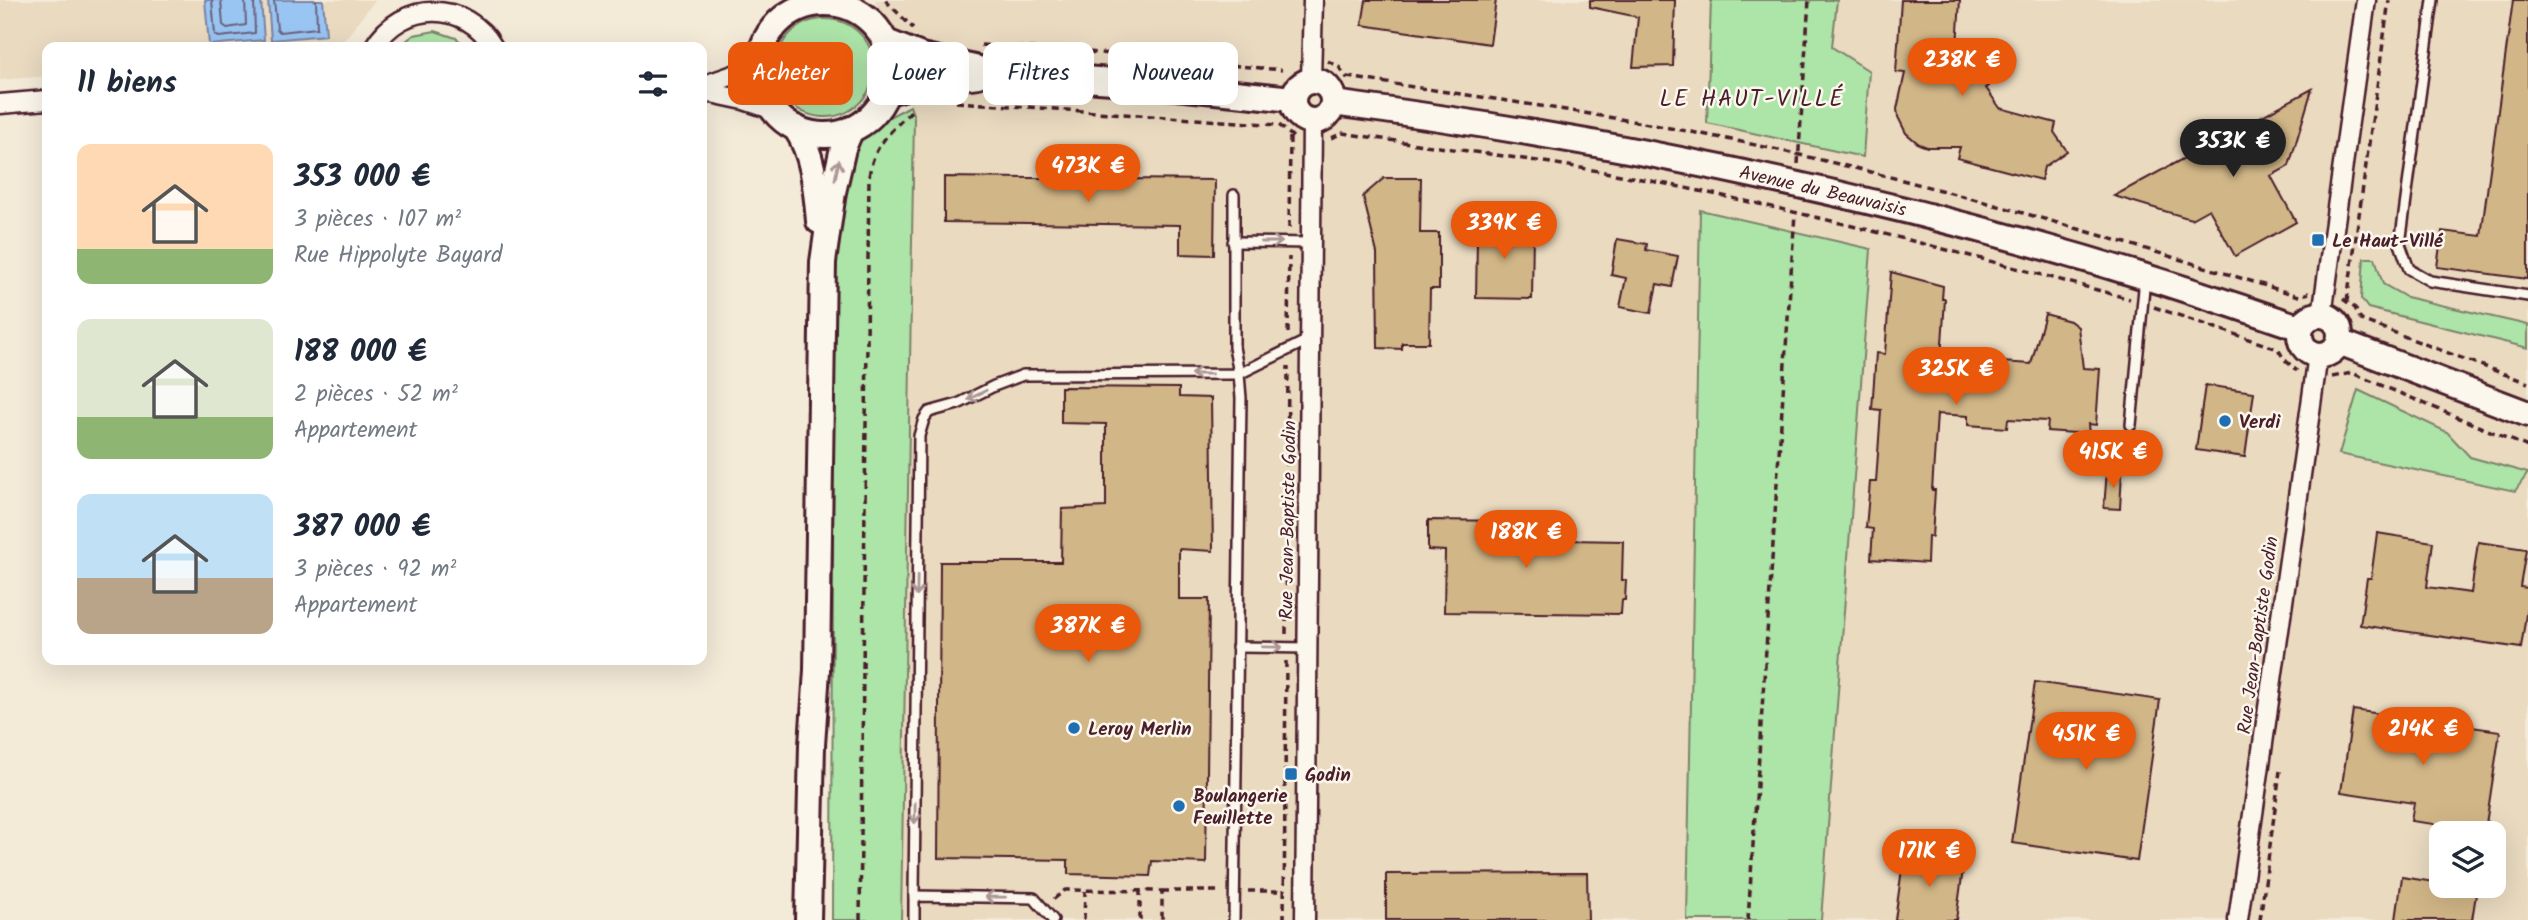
<!DOCTYPE html>
<html lang="fr">
<meta charset="utf-8">
<style>
body{margin:0;font-family:Kalam,sans-serif;background:#f2f2f3;color:#1f2937;height:100vh;display:flex;flex-direction:column;font-size:26px;white-space:nowrap}
*{box-sizing:border-box;margin:0}
p{font-size:23px;color:#747a83}
.icon{flex:none;width:38px;height:38px;fill:none;stroke:currentColor;stroke-width:2;stroke-linecap:round;stroke-linejoin:round}
.map{position:relative;flex:1;overflow:hidden}
.sheet{position:absolute;left:42px;top:42px;width:665px;height:623px;display:flex;flex-direction:column;background:#fff;border-radius:14px;box-shadow:0 7px 28px #0002}
.sheet>*{flex:none}
.guide{position:absolute;left:728px;top:42px;width:665px;height:63px;display:flex;gap:14px}
.fabs{position:absolute;left:2429px;top:821px;display:grid;gap:14px}
.fabs a{display:grid;place-items:center;width:77px;height:77px;border-radius:14px;background:#fff;box-shadow:0 7px 28px #0002;font-size:35px}
.price{position:absolute;translate:-50% -60px;padding:0 16px;border-radius:24px;background:#ea580c;color:#fff;font-size:23px;line-height:46px;filter:drop-shadow(0 2px 4px #0008)}
.price::after{content:'';position:absolute;left:50%;top:42px;width:21px;height:16px;margin-left:-10px;background:inherit;clip-path:polygon(0 0,100% 0,50% 100%)}
.price.selected{background:#222;color:#fff}
ul{padding:0;list-style:none}
li{display:flex;align-items:center;gap:21px;height:175px;padding:0 35px}
li span{display:grid;place-items:center;flex:none;width:196px;height:140px;border-radius:14px;color:#555}
li>.icon{margin-inline-start:auto}
span .icon{width:84px;height:84px;fill:#fffc;stroke-width:1}
li b{font-size:30px}
h2{display:flex;justify-content:space-between;align-items:center;height:84px;padding:0 35px;font-size:30px}
.pill{padding:0 24px;border-radius:14px;background:#fff;box-shadow:0 7px 28px #0002;font-size:24px;line-height:63px}
.pill.selected{background:#ea580c;color:#fff}
.map>svg:first-child{display:block}
</style>
<div class="map">
<svg width="2528" height="920" viewBox="0 0 2528 920">
<rect width="100%" height="100%" fill="#f3ead8"/>
<filter id="ink" filterUnits="userSpaceOnUse"><feTurbulence type="fractalNoise" baseFrequency=".0143" numOctaves="2"/><feDisplacementMap in="SourceGraphic" scale="14" xChannelSelector="R" yChannelSelector="G"/><feConvolveMatrix kernelMatrix="1 2 1 2 8 2 1 2 1" color-interpolation-filters="sRGB"/></filter>
<g filter="url(#ink)">
<g fill="#e9dac0" fill-rule="evenodd">
<path d="M0 0H375L339 47H47V76L0 80Z"/>
<path d="M875 0H2528V920H900L914 117ZM2441 833H2494V886H2441Z"/>
</g>
<g fill="#ade4a8" stroke="#7c826a" stroke-width="2">
<path d="M1711 0H1837L1832 47 1869 71 1863 157 1707 123Z"/>
<circle cx="825" cy="68" r="49"/>
<path d="M435 31 456 38 467 47H398L414 35Z"/>
<path d="M910 106 914 117 901 920H832L834 240 852 148 889 117Z"/>
<path d="M1700 210 1871 249 1821 920H1687Z"/>
<path d="M2364 258H2375L2383 284 2406 297 2528 325V348L2368 308 2361 299Z"/>
<path d="M2358 390 2447 432 2470 457 2528 473 2515 491 2339 454Z"/>
</g>
<g fill="#99c5f3" stroke="#7983a3" stroke-width="2">
<path d="M205 0H261L264 40 209 45Z"/>
<path d="M268 0H323L326 35 271 40Z"/>
</g>
<g fill="none" stroke-linecap="round" stroke-linejoin="round">
<g stroke="#6a617b" stroke-width="2">
<path d="M212 0 215 35 219 37 255 33 254 0"/>
<path d="M221 0 223 25 227 28 246 25 245 0"/>
<path d="M274 0 277 29 280 32 317 28 316 0"/>
</g>
</g>
<g fill="#d1b687" stroke="#4a1f2b" stroke-width="2">
<path d="M1366 0H1496L1490 44 1362 25Z"/>
<path d="M1590 0H1675L1673 66 1633 67 1638 17 1590 7Z"/>
<path d="M1901 0H1960L1957 47 1972 67 1974 65 1989 86 1986 88 2000 108 2056 123 2054 132 2067 151 2044 167 2041 180 1957 158 1960 147H1927L1919 144 1906 133 1898 117 1897 109 1905 73 1896 72Z"/>
<path d="M2513 0H2528V279L2437 267 2442 231 2481 236Z"/>
<path d="M2312 89 2289 166 2271 176 2296 222 2235 256 2209 209 2191 219 2114 196Z"/>
<path d="M944 177 1215 180 1214 255 1180 254V225L944 222Z"/>
<path d="M1384 178H1421L1420 233H1439V289H1430L1429 343H1402V349L1378 348 1377 253 1363 196Z"/>
<path d="M1479 217 1533 231 1532 299 1476 298 1477 238 1474 237Z"/>
<path d="M1617 239 1647 244 1646 250 1678 256 1672 287 1657 284 1651 313 1620 307 1626 278 1611 275Z"/>
<path d="M1891 272 1943 286 1942 299H1945L1941 358 2031 364 2045 314 2070 321 2078 327 2083 368 2100 369 2096 425 2088 424 2089 434 2047 431 2048 421 2008 419 2007 428 1968 425V416L1937 414 1932 490H1935L1932 537 1928 536 1927 563 1871 559 1873 529 1866 528 1870 482H1876L1881 410 1872 409 1876 353 1885 354Z"/>
<path d="M2205 385 2254 392 2245 457 2196 450Z"/>
<path d="M1061 387 1179 388V397L1211 398 1213 551 1179 549V599H1209L1206 863 1152 861 1150 876 1068 874V860L938 858 940 562H1061L1062 509 1106 507V424L1061 423Z"/>
<path d="M2107 470 2122 471 2120 509 2104 508Z"/>
<path d="M1428 520 1514 521V530L1568 531V540L1623 541 1622 580H1626L1625 600H1622L1621 614 1444 612 1445 551 1428 550Z"/>
<path d="M2377 533 2433 542 2427 587 2471 593 2478 542 2526 549 2520 587 2528 588V601L2521 648 2360 625 2367 578H2371Z"/>
<path d="M2035 682 2160 700 2137 861 2012 843Z"/>
<path d="M2353 710 2500 731 2485 831 2411 821 2414 803 2341 792Z"/>
<path d="M1904 854 1964 862 1956 920H1895Z"/>
<path d="M1587 873 1588 920H1386V874Z"/>
<path d="M2402 877 2441 883V886L2477 888 2472 920H2396Z"/>
</g>
<g fill="none" stroke-linecap="round" stroke-linejoin="round">
<defs>
<g id="lane">
<path d="M2433 0 2400 244 2409 269 2430 281 2528 296"/>
<path d="M1233 242 1311 243"/>
<path d="M2131 425 2145 278"/>
<path d="M1237 647 1307 648"/>
<path d="M914 896 919 436 924 419 929 412 958 404 994 386 1023 375 1239 374 1310 339"/>
<path d="M914 920V896L1034 898 1053 920"/>
<path d="M1234 920 1241 398 1239 374 1234 347V195"/>
</g>
<g id="street">
<path d="M374 47C402 0 466 0 493 47"/>
<path d="M1311 81 1313 0"/>
<path d="M702 86 739 73 761 56"/>
<path d="M702 91 744 100 774 110"/>
<path d="M0 104 47 100"/>
<path d="M2322 315 2366 0"/>
<path d="M1305 920 1312 121"/>
<path d="M2238 920 2318 355"/>
</g>
<g id="secondary">
<circle cx="825" cy="69" r="66"/>
<path d="M886 42 921 56 996 73 1127 82 1293 99"/>
<circle cx="1313" cy="101" r="20"/>
<path d="M886 93 919 83 978 75"/>
<path d="M1333 103C1663 146 1987 218 2301 328"/>
<path d="M796 128C814 156 816 189 819 221"/>
<circle cx="2320" cy="335" r="20"/>
<path d="M2339 342 2528 414"/>
<path d="M808 920 812 745 817 670 823 262 833 192 843 148 851 129"/>
</g>
</defs>
<use href="#lane" stroke="#4a1f2b" stroke-width="14"/>
<use href="#street" stroke="#4a1f2b" stroke-width="23"/>
<use href="#secondary" stroke="#4a1f2b" stroke-width="30"/>
<g stroke="#4a1f2b" stroke-width="3.5" stroke-dasharray="7 5" stroke-linecap="butt">
<path d="M885 0 913 28"/>
<path d="M981 45 1078 51 1282 70"/>
<path d="M1328 61 1339 67 1348 79"/>
<path d="M1347 77C1499 100 1651 120 1800 155 1969 194 2134 245 2299 296L2309 293"/>
<path d="M956 102 1279 125 1293 137"/>
<path d="M1331 138 1343 133C1437 148 1532 158 1626 176 1796 209 1963 253 2130 299"/>
<path d="M1798 164 1809 0"/>
<path d="M1289 228 1290 136"/>
<path d="M2343 299 2355 308 2361 320 2528 383"/>
<path d="M2347 301 2389 0"/>
<path d="M2154 307 2278 349 2284 359 2297 371"/>
<path d="M1288 333 1289 257"/>
<path d="M2332 377 2352 373 2528 447"/>
<path d="M1286 634 1288 366"/>
<path d="M1162 891H1220"/>
<path d="M1248 891H1284"/>
<path d="M1054 899 1065 890 1162 891V920"/>
<path d="M860 920 869 178C872 145 892 131 913 109"/>
<path d="M1084 920 1085 891"/>
<path d="M1140 920V891"/>
<path d="M1284 920 1286 660"/>
<path d="M1748 920 1795 213"/>
<path d="M2260 920 2280 771"/>
</g>
<use href="#lane" stroke="#fbf7ec" stroke-width="9"/>
<use href="#street" stroke="#fbf7ec" stroke-width="18"/>
<use href="#secondary" stroke="#fbf7ec" stroke-width="24"/>
</g>
<defs><path id="oneway-shaft" d="M-6 0H5M1.5-3L5.5 0L1.5 3" fill="none" stroke-width="1.6" stroke-linecap="round" stroke-linejoin="round" transform="scale(1.75)"/></defs>
<g stroke="#ab9695">
<use href="#oneway-shaft" transform="translate(837 170) rotate(-78)"/>
<use href="#oneway-shaft" transform="translate(1272 242)"/>
<use href="#oneway-shaft" transform="translate(1201 374) rotate(180)"/>
<use href="#oneway-shaft" transform="translate(977 395) rotate(153)"/>
<use href="#oneway-shaft" transform="translate(917 586) rotate(91)"/>
<use href="#oneway-shaft" transform="translate(1272 647) rotate(1)"/>
<use href="#oneway-shaft" transform="translate(915 813) rotate(91)"/>
<use href="#oneway-shaft" transform="translate(995 897) rotate(-179)"/>
</g>
</g>
<g fill="#1f6fb2" stroke="#fbf7ec" stroke-width="2.5">
<rect x="2311" y="233" width="14" height="14" rx="3.5"/>
<circle cx="2225" cy="421" r="7"/>
<circle cx="1074" cy="728" r="7"/>
<rect x="1284" y="767" width="14" height="14" rx="3.5"/>
<circle cx="1179" cy="806" r="7"/>
</g>
<g text-anchor="middle" stroke-width="5" stroke-linejoin="round" paint-order="stroke">
<g font-size="19" fill="#4a1f2b" stroke="#fbf7ec">
<text transform="translate(1823 190) rotate(13)" y="7">Avenue du Beauvaisis</text>
<text transform="translate(1287 520) rotate(-89)" y="7">Rue Jean-Baptiste Godin</text>
<text transform="translate(2257 635) rotate(-82)" y="7">Rue Jean-Baptiste Godin</text>
</g>
<g font-size="19" font-weight="bold" fill="#4a1f2b" stroke="#fbf7ec" text-anchor="start">
<text x="2332" y="247">Le Haut-Villé</text>
<text x="2239" y="428">Verdi</text>
<text x="1088" y="735">Leroy Merlin</text>
<text x="1305" y="781">Godin</text>
<text x="1193" y="802">Boulangerie<tspan x="1193" dy="22">Feuillette</tspan></text>
</g>
<g font-size="23" letter-spacing="2" fill="#4a1f2b" stroke="#fbf7ec">
<text x="1752" y="106">LE HAUT-VILLÉ</text>
</g>
</g>
</svg>
<div class="fabs">
<a><svg class="icon" aria-label="layers" viewBox="0 0 24 24"><path d="M12 4l9 5-9 5-9-5zM3 14l9 5 9-5"/></svg></a>
</div>
<b class="price" style="left:1962px;top:98px">238K €</b>
<b class="price selected" style="left:2233px;top:179px">353K €</b>
<b class="price" style="left:1088px;top:204px">473K €</b>
<b class="price" style="left:1504px;top:261px">339K €</b>
<b class="price" style="left:1956px;top:407px">325K €</b>
<b class="price" style="left:2113px;top:490px">415K €</b>
<b class="price" style="left:1526px;top:570px">188K €</b>
<b class="price" style="left:1088px;top:664px">387K €</b>
<b class="price" style="left:2423px;top:767px">214K €</b>
<b class="price" style="left:2086px;top:772px">451K €</b>
<b class="price" style="left:1929px;top:889px">171K €</b>
<div class="guide">
<a class="pill selected">Acheter</a>
<a class="pill">Louer</a>
<a class="pill">Filtres</a>
<a class="pill">Nouveau</a>
</div>
<section class="sheet">
<h2>11 biens<svg class="icon" aria-label="filters" viewBox="0 0 24 24"><path d="M4 7h16M4 17h16"/><circle cx="9" cy="7" r="2"/><circle cx="15" cy="17" r="2"/></svg></h2>
<ul>
<li><span style="background:linear-gradient(#ffd9b3 75%,#8fb573 0)"><svg class="icon" aria-label="home" viewBox="0 0 24 24"><path d="M3 11l9-7 9 7M6 9v11h12V9"/></svg></span><div><b>353 000 €</b><p>3 pièces · 107 m²</p><p>Rue Hippolyte Bayard</p></div></li>
<li><span style="background:linear-gradient(#dfe7d0 70%,#8fb573 0)"><svg class="icon" aria-label="home" viewBox="0 0 24 24"><path d="M3 11l9-7 9 7M6 9v11h12V9"/></svg></span><div><b>188 000 €</b><p>2 pièces · 52 m²</p><p>Appartement</p></div></li>
<li><span style="background:linear-gradient(#bfe0f5 60%,#b9a48a 0)"><svg class="icon" aria-label="home" viewBox="0 0 24 24"><path d="M3 11l9-7 9 7M6 9v11h12V9"/></svg></span><div><b>387 000 €</b><p>3 pièces · 92 m²</p><p>Appartement</p></div></li>
</ul>
</section>
</div>
